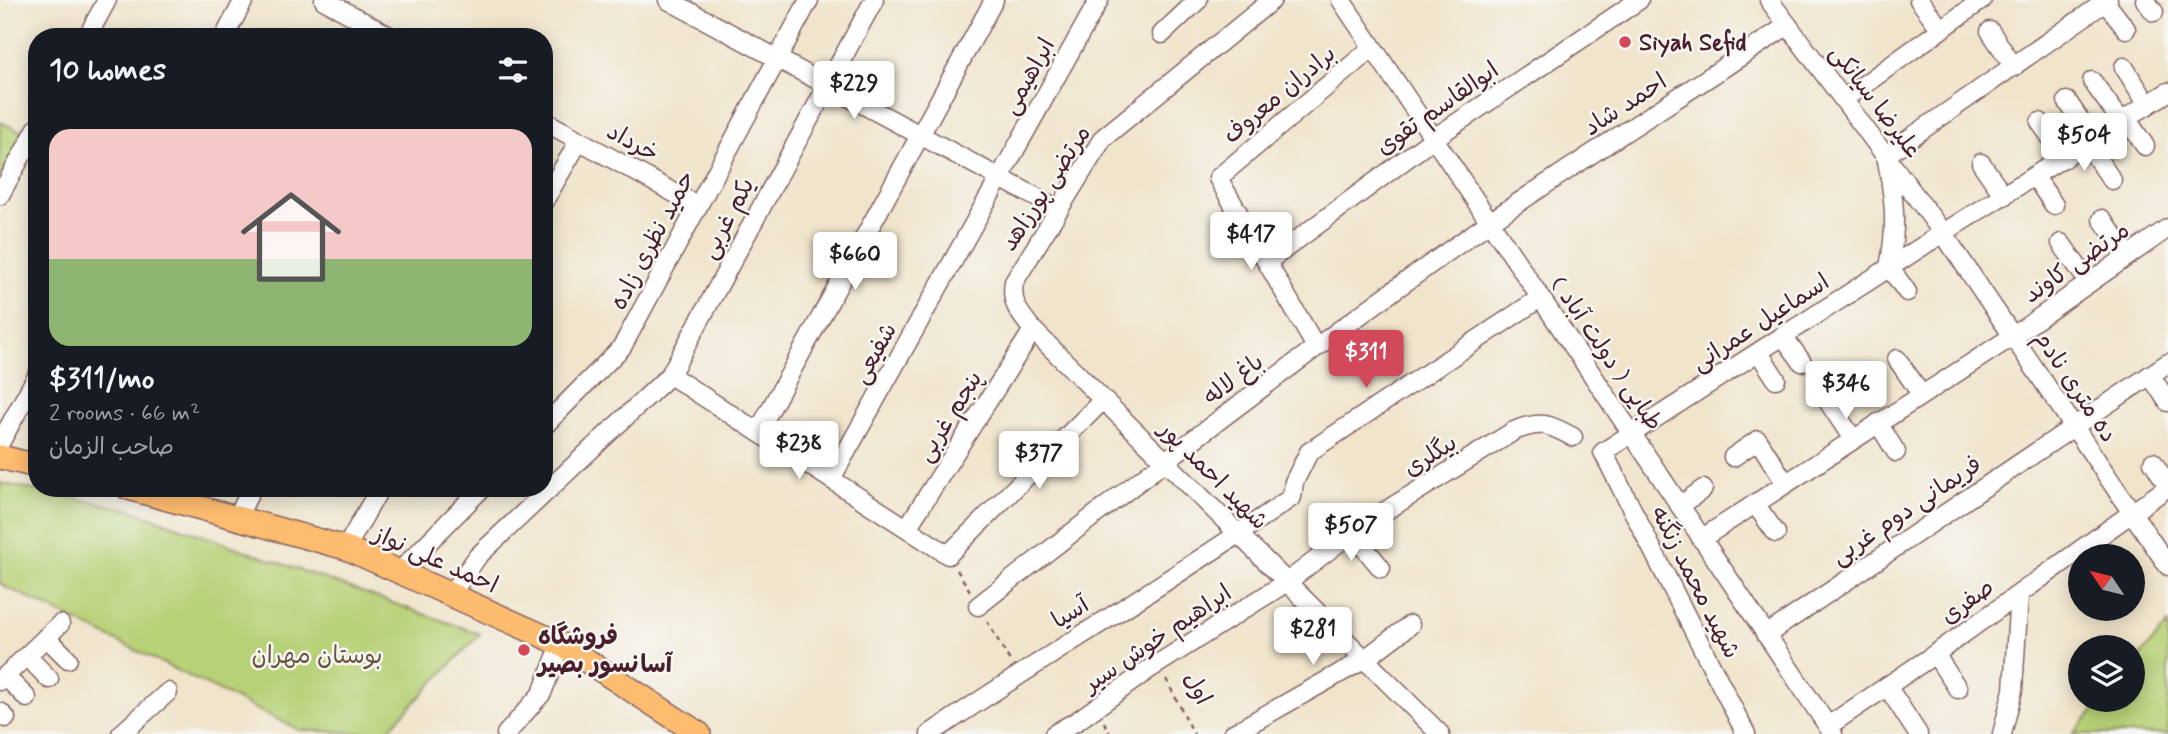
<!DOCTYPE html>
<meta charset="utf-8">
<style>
body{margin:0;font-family:Mynerve,"Playpen Sans Arabic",sans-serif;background:#242831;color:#f1f3f6;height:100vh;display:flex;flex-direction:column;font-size:26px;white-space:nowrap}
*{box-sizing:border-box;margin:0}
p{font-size:23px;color:#9ea1a6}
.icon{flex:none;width:38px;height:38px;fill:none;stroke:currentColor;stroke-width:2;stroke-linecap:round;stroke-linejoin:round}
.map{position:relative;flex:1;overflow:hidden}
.sheet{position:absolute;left:28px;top:28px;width:525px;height:469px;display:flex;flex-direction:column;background:#171b24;border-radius:28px;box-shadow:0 4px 18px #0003}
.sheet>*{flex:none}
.needle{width:46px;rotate:305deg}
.buttons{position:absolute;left:2068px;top:544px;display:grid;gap:14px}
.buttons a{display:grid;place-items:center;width:77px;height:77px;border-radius:50%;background:#171b24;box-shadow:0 4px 18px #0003;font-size:35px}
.price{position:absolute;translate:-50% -60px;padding:0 16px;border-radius:7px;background:#fff;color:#222;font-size:23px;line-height:46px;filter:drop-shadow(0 2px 4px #0008)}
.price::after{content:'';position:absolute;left:50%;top:42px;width:21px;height:16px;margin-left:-10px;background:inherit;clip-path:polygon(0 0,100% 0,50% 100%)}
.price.active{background:#d1495b;color:#fff}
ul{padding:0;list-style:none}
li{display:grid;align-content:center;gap:14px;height:371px;padding:0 21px}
li span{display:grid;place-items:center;height:217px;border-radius:21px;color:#555}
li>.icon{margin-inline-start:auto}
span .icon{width:126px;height:126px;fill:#fffc;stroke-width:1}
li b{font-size:30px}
h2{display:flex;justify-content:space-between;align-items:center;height:84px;padding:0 21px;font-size:30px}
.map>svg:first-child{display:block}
</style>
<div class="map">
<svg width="2168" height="734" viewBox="0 0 2168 734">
<rect width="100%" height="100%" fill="#f6f6f2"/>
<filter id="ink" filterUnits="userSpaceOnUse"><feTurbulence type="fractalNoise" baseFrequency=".0143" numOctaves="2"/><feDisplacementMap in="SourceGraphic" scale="14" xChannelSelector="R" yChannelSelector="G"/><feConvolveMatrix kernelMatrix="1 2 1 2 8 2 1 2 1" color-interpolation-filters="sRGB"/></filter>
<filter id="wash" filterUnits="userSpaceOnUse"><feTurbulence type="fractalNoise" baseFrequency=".00686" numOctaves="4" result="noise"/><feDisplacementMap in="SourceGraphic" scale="28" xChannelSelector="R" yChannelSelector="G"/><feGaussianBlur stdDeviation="1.57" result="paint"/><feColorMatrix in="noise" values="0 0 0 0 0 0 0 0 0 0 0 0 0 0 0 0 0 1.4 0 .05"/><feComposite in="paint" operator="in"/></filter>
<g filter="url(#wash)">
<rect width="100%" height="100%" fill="#f0e4cb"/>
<g fill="#b7d177" stroke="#807851" stroke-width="2">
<path d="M0 122 22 132 3 177 0 175Z"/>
<path d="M0 483 128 509 480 634 384 734 299 730 0 584Z"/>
<path d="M2168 624V734H2073L2103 700H2133V664Z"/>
</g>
</g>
<g filter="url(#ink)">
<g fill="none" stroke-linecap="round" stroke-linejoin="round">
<defs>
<g id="minor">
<path d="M324 0 391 37"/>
<path d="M668 0 1058 209"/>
<path d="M1272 0 1103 138 1014 282C1010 303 1020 314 1033 330L1440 734"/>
<path d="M1341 0 1833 734"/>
<path d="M1769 0 1943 233 2168 566"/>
<path d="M1919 0 1941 29"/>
<path d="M2145 0 2154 12"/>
<path d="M2105 2 2126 29"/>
<path d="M1990 31 2014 67"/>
<path d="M1162 34 1198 0"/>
<path d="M87 37 107 0"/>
<path d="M224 37 244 0"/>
<path d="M2124 67 2148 105"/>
<path d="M2092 81 2121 121"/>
<path d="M1844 99 1982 0"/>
<path d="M2067 101 2093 139"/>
<path d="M2126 118 2145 146"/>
<path d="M544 121 698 206"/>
<path d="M2040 122 2065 158"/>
<path d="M2086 143 2112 180"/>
<path d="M1981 163 2004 196"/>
<path d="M2035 177 2054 205"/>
<path d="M0 195 37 128"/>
<path d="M544 201 579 141"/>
<path d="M2102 219 2128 256"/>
<path d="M2061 243 2089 283"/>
<path d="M1267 262 1433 139 1639 0"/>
<path d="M1907 292 1889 267C1898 223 1894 198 1886 155L2108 0"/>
<path d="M1783 336 1802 362"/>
<path d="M1316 347 1218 178 1372 48"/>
<path d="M1759 353 1776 379"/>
<path d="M1897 359 1921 394"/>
<path d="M670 375 948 555 1103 400"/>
<path d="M2150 375 2168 402"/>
<path d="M1827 400 1853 439"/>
<path d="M1878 423 1896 452"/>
<path d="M544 426 622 347 809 0"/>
<path d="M758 432 994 0"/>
<path d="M0 443 37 376"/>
<path d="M1733 457 1758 440 1786 484"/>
<path d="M2153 462 2168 486"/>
<path d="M831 479 1099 0"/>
<path d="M1755 504 1776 533"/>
<path d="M1680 506 1703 489"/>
<path d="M237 518 252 488"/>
<path d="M907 528 1033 330"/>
<path d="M1352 533 1381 568"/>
<path d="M1701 539 2013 336 2168 228"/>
<path d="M346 548 380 488"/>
<path d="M400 571 482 488"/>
<path d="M451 594 478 556 670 375 874 0"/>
<path d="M978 606C1145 475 1313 346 1487 224 1586 156 1688 92 1788 25"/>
<path d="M1766 635 2168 363"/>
<path d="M46 637 68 659"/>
<path d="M1935 654 1958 689"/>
<path d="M27 656 49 679"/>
<path d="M5 676 27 698"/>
<path d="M0 681 60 624"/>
<path d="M1887 686 1918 734"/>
<path d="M0 712 6 718"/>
<path d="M1828 726 1935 654 2168 487"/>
<path d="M121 734 168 692"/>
<path d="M506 734 542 693 561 644"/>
<path d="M930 734C1049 653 1174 580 1292 497L1294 482 1309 452 1540 298"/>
<path d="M1054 734 1077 721 1148 670 1287 582 1358 528 1514 431C1541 420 1548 424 1573 437"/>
<path d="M1232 734 1365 659 1410 625"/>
<path d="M1746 734 1603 452 1943 233 2168 92"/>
<path d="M2002 734 2013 690 2019 594"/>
</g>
<g id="major">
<path d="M0 457 37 466"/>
<path d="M128 488 346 548 561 644 699 734"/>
</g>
</defs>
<use href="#minor" stroke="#846463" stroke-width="21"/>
<use href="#major" stroke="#846463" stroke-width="26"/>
<g stroke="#846463" stroke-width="2.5" stroke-dasharray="5 5" stroke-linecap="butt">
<path d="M957 570 970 591"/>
<path d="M987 621 1010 661"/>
<path d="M1166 679 1194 734"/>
<path d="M1104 722 1110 734"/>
</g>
<use href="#minor" stroke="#fff" stroke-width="18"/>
<use href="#major" stroke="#fdbc70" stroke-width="23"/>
</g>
</g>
<g fill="#d1495b" stroke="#f6f6f2" stroke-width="2.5">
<circle cx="1625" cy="42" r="7"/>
<circle cx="524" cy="650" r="7"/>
</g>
<g text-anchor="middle" stroke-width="5" stroke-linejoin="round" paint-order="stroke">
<g font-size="24" font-weight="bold" fill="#4a1f2b" stroke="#f6f6f2" text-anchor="start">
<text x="1639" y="50">Siyah Sefid</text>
<text x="538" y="644">فروشگاه<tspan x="538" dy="28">آسانسور بصیر</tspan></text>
</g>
<g font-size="24" fill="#4a1f2b" stroke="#f6f6f2">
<text transform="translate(1028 76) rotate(-61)" y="8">ابراهیمی</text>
<text transform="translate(1279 94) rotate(-40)" y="8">برادران معروف</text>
<text transform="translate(1876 101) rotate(53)" y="8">علیرضا سیانکی</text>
<text transform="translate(1625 104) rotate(-33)" y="8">احمد شاد</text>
<text transform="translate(1437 108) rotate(-35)" y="8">ابوالقاسم تقوی</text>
<text transform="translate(633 142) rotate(29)" y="8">خرداد</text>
<text transform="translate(1045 188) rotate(-57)" y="8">مرتضی پورزاهد</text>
<text transform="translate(727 218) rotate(-62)" y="8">یکم غربی</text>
<text transform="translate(652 240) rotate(-62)" y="8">حمید نظری زاده</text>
<text transform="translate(2076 262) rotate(-35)" y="8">مرتضی کاوند</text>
<text transform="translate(1760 322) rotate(-33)" y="8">اسماعیل عمرانی</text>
<text transform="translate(874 353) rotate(-61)" y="8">شفیعی</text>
<text transform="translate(1607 353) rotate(56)" y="8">طبایی ( دولت آباد )</text>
<text transform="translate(1233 379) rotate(-37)" y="8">باغ لاله</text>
<text transform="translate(2076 386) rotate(56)" y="8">ده متری نادم</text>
<text transform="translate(949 416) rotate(-58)" y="8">پنجم غربی</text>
<text transform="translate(1430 455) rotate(-32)" y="8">بیگلری</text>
<text transform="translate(1214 475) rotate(45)" y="8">شهید احمد پور</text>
<text transform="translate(1906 510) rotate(-34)" y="8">فریمانی دوم غربی</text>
<text transform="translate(436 559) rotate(24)" y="8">احمد علی نواز</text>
<text transform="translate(1696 582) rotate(63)" y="8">شهید محمد زنگنه</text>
<text transform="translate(1967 601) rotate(-36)" y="8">صفری</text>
<text transform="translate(1070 612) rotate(-32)" y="8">آسیا</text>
<text transform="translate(1157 638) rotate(-34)" y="8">ابراهیم خوش سیر</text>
<text transform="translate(1198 688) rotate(63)" y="8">اول</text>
</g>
<g font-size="24" fill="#6b5442" stroke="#f6f6f2">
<text x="317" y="663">بوستان مهران</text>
</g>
</g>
</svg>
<div class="buttons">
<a><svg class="needle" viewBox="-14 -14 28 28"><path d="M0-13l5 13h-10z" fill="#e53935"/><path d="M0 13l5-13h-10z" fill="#9ea1a6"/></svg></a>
<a><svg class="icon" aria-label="layers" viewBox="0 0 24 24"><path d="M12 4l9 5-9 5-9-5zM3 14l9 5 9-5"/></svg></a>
</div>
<b class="price" style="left:854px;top:121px">$229</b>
<b class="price" style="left:2084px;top:173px">$504</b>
<b class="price" style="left:1251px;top:272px">$417</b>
<b class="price" style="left:855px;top:292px">$660</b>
<b class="price active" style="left:1366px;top:390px">$311</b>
<b class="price" style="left:1846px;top:421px">$346</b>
<b class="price" style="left:799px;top:481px">$238</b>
<b class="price" style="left:1039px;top:491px">$377</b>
<b class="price" style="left:1351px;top:563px">$507</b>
<b class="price" style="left:1313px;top:667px">$281</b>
<section class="sheet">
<h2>10 homes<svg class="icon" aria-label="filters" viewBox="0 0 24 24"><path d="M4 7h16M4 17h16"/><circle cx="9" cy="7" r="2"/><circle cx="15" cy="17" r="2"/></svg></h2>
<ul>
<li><span style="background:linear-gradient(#f6c9c9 60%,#8fb573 0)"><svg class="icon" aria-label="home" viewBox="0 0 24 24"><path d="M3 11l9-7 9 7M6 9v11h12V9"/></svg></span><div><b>$311/mo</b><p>2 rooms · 66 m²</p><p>صاحب الزمان</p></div></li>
</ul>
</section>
</div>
